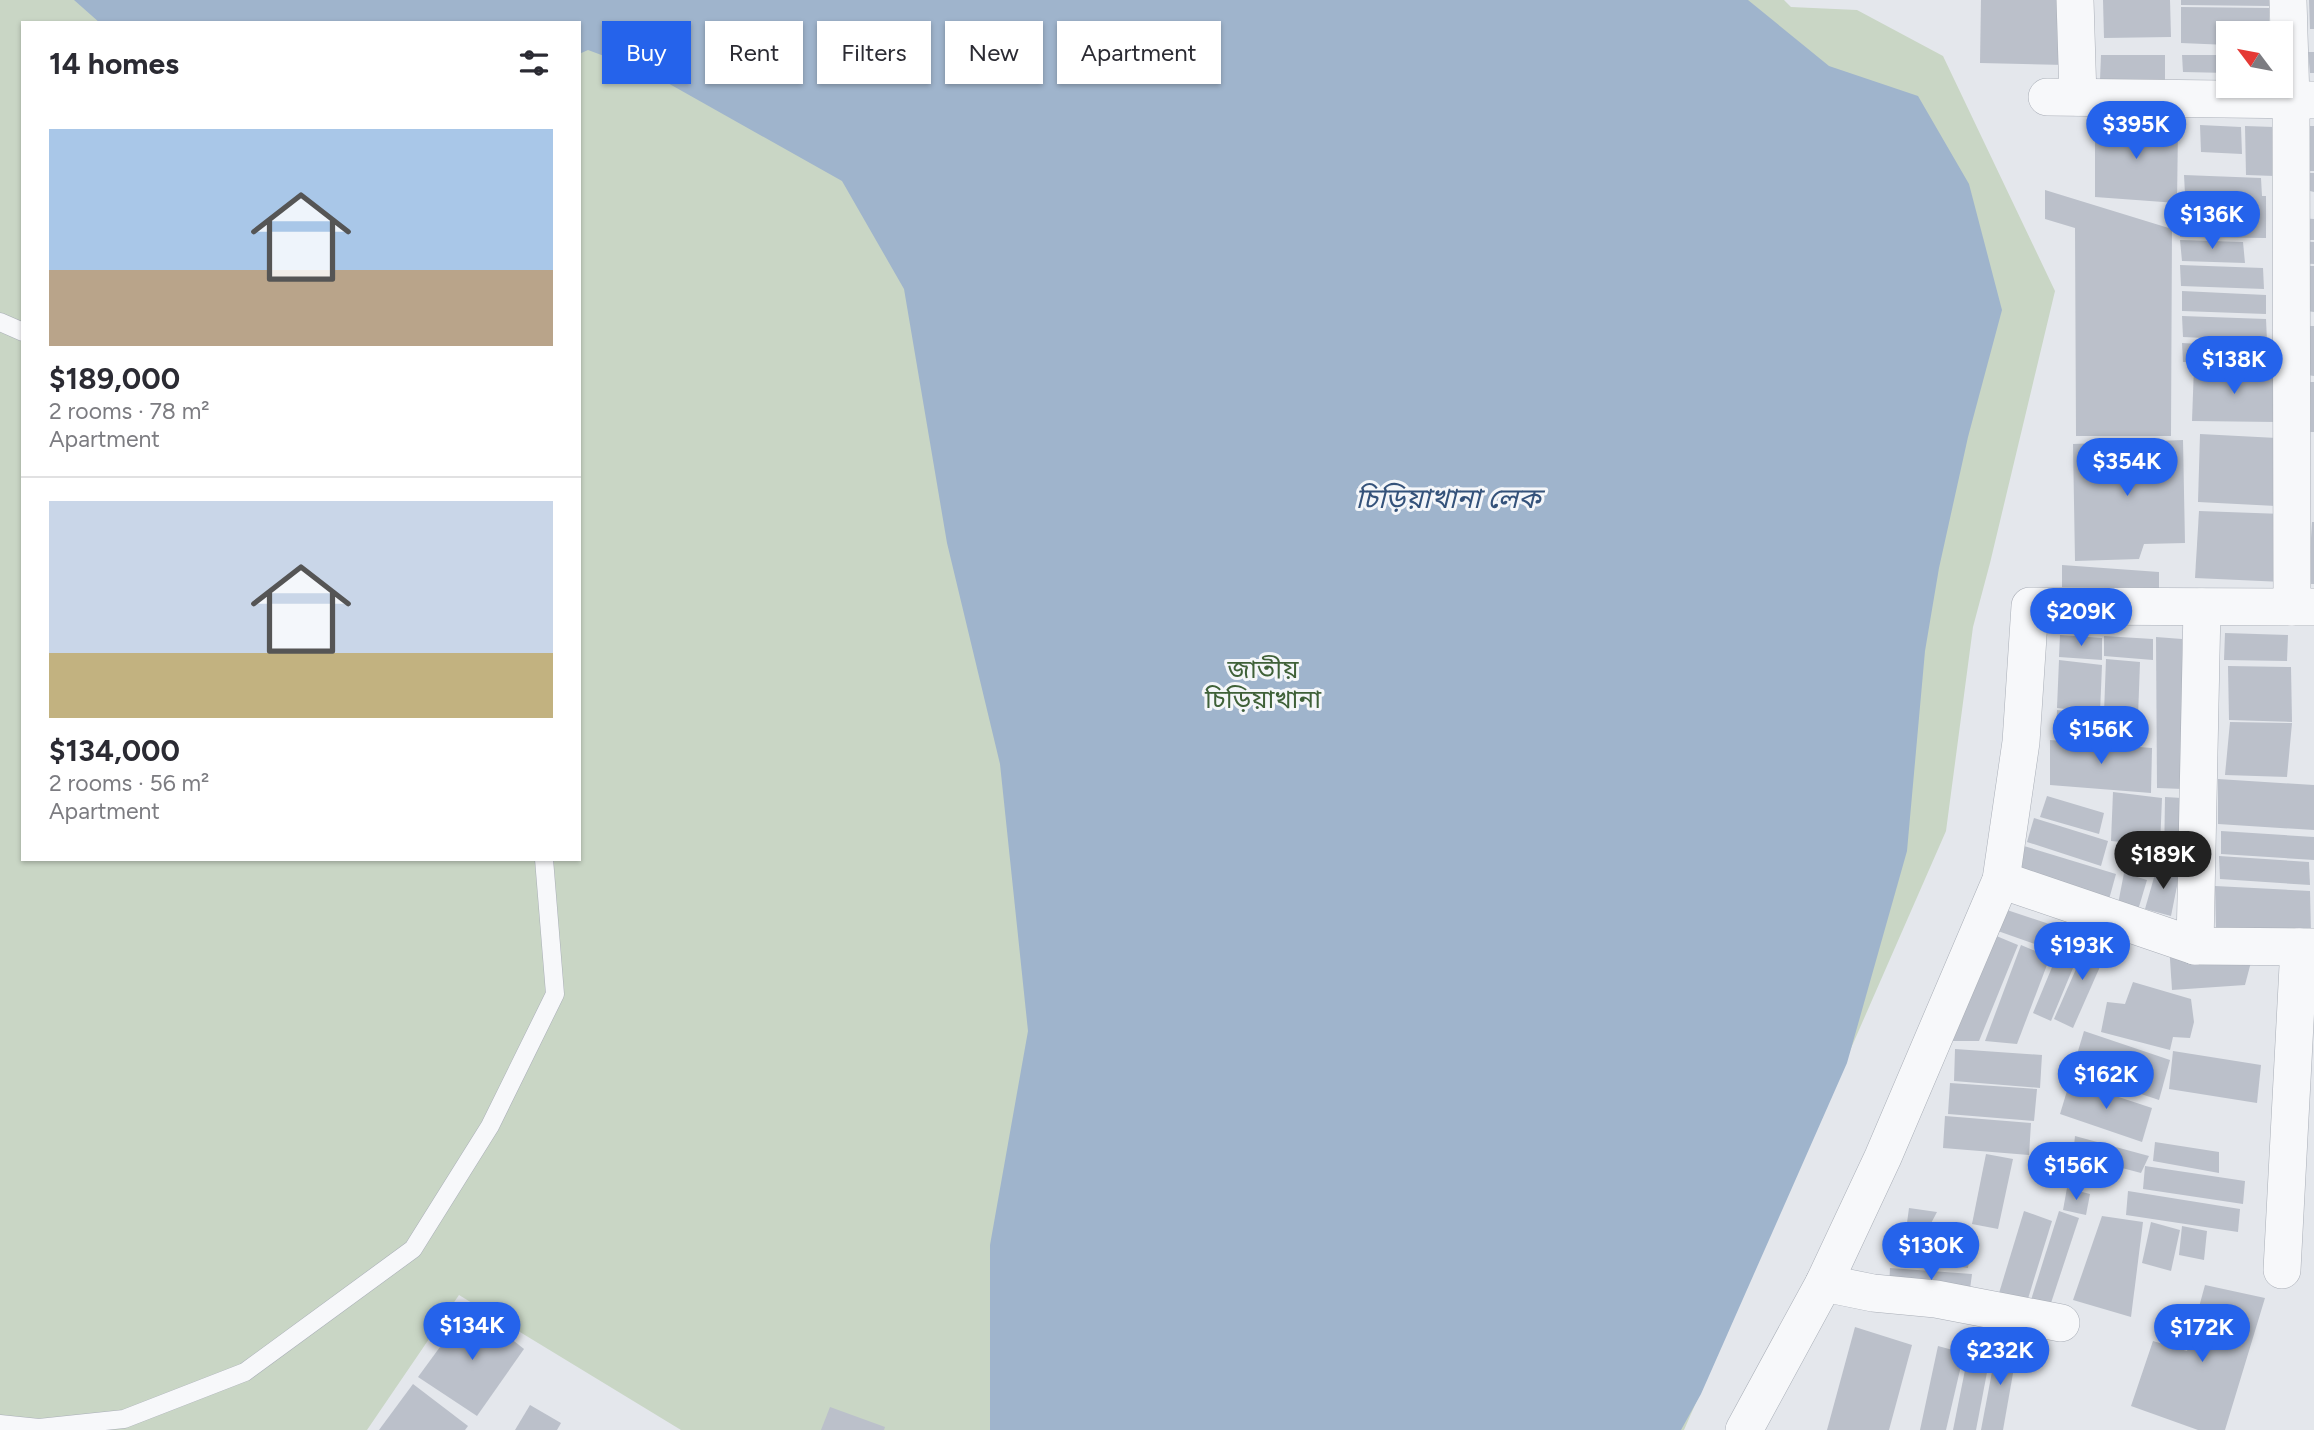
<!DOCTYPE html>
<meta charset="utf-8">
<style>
body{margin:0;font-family:Figtree,"Noto Sans Bengali",sans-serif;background:#f7f7f7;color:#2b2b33;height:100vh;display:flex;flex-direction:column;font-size:26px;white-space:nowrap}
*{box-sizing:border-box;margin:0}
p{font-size:23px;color:#7c7c81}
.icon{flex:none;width:38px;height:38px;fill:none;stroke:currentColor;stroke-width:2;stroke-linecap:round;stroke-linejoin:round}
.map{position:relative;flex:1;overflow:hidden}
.details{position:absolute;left:21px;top:21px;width:560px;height:840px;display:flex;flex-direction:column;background:#fff;border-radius:0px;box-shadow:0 2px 5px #0004}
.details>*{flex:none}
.hud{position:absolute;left:602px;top:21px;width:665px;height:63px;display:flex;gap:14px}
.needle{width:46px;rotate:302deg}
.buttons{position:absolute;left:2216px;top:21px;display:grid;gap:14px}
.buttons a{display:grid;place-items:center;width:77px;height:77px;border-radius:0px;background:#fff;box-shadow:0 2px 5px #0004;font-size:35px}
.price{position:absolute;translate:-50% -60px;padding:0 16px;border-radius:24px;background:#2563eb;color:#fff;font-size:23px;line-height:46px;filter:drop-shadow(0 2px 4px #0008)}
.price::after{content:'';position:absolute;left:50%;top:42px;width:21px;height:16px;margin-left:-10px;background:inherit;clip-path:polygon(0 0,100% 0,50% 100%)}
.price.active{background:#222;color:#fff}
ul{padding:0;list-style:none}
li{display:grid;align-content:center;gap:14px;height:371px;padding:0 28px}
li+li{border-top:2px solid #e1e1e2}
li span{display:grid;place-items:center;height:217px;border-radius:0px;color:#555}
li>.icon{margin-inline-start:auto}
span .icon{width:126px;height:126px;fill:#fffc;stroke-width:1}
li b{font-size:30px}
h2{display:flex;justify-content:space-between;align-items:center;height:84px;padding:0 28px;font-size:30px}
.chip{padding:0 24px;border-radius:0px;background:#fff;box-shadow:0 2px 5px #0004;font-size:24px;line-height:63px}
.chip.active{background:#2563eb;color:#fff}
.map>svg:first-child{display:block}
</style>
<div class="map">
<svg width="2314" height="1430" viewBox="0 0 2314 1430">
<rect width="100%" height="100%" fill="#e4e7ec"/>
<path fill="#c9d6c5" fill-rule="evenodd" d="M0 0H1784L1791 7 1857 10 1943 56 2055 291 1990 563 1973 627 1946 831 1684 1430H681L459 1295 367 1430H0ZM23 23H579V859H23Z"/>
<path fill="#9fb4cc" d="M74 0H1748L1829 66 1918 96 1969 184 2002 310 1968 437 1939 568 1925 651 1907 851 1847 1063 1701 1394 1681 1430H990V1245L1028 1031 1000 764 947 543 904 289 842 181 650 73 588 50 579 54V23H100Z"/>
<g fill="#bbc0ca">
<path d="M1981 0H2066L2065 65 1980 63Z"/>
<path d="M2103 0H2170L2171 37 2104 38Z"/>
<path d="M2181 0H2270V6L2181 5Z"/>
<path d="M2309 0H2314V29H2310Z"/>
<path d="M2181 7 2269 8V33H2228V45L2181 43Z"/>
<path d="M2308 52H2314V73H2310Z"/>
<path d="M2101 55H2165V80H2100Z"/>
<path d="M2182 55H2228V73L2183 72Z"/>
<path d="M2095 120 2178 126 2177 203 2095 197Z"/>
<path d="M2200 125 2241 127 2242 154 2201 152Z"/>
<path d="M2245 126 2274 127 2275 176 2246 175Z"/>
<path d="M2301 126H2314V171H2302Z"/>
<path d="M2309 173H2314V192L2310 191Z"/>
<path d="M2184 175 2261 178 2262 196H2266V238L2180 237 2179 218 2242 219 2181 216 2180 193 2185 194Z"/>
<path d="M2045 190 2172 229 2171 436H2076L2075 228 2045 219Z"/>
<path d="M2300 218 2314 219V240H2300Z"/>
<path d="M2180 240 2243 242 2245 263 2182 261Z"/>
<path d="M2298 241 2314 242V264L2299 263Z"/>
<path d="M2180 265 2263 268 2264 289 2181 286Z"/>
<path d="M2309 266H2314V312L2307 311Z"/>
<path d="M2182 291 2266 295V314L2182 311Z"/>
<path d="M2182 316 2266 319 2267 341 2183 337Z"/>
<path d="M2308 326H2314V376L2307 375Z"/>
<path d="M2182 343 2273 348 2274 366 2183 362Z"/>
<path d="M2194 366 2277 373V422L2192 421Z"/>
<path d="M2306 382H2314V432H2305Z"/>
<path d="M2200 434 2277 438 2276 506 2198 502Z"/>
<path d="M2183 440 2185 543 2144 544 2139 559 2075 561 2073 444Z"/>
<path d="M2199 511 2283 514V582L2195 578Z"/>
<path d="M2312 522H2314V584H2308Z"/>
<path d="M2062 565 2159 572V599L2062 592Z"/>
<path d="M2225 633 2288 635 2287 661 2224 660Z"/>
<path d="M2060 635 2102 638V660L2059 657Z"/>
<path d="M2104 636 2153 639V660L2104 656Z"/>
<path d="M2156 637 2182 639 2183 789 2157 788Z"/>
<path d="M2106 659 2140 662 2137 744 2103 741Z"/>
<path d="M2059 660 2102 665 2100 713 2057 708Z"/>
<path d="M2228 666 2291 667 2292 722 2229 720Z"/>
<path d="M2057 710 2100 714 2099 742 2056 737Z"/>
<path d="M2230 722 2292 723 2287 777 2225 775Z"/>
<path d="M2050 740 2152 748 2151 793 2050 785Z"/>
<path d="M2218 779 2314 785V830L2218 824Z"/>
<path d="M2113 792 2162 798 2160 846 2111 841Z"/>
<path d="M2047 796 2104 813 2099 834 2040 817Z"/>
<path d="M2165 797 2182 798 2181 864 2164 862Z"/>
<path d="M2034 818 2108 841 2101 866 2027 842Z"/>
<path d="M2221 831 2314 837V860L2221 854Z"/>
<path d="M2024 846 2116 874 2108 903 2016 875Z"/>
<path d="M2219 856 2309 862 2310 885 2220 879Z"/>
<path d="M2157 867 2180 871 2171 916 2145 909Z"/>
<path d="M2124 873 2147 880 2138 910 2118 904Z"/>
<path d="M2215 886 2310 891 2311 934 2216 929Z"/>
<path d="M2001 908 2058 927 2052 950 1995 930Z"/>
<path d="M2067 931 2085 939 2051 1021 2033 1013Z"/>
<path d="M1994 935 2018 945 1979 1041H1951Z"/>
<path d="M2091 935 2110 944 2073 1028 2054 1019Z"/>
<path d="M2256 943 2245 985 2172 990 2169 944Z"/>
<path d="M2021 945 2050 957 2017 1044 1985 1041Z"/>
<path d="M2133 982 2191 999 2194 1022 2190 1038 2173 1037 2170 1050 2101 1032 2107 1002 2125 1004Z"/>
<path d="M2084 1031 2170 1060 2159 1100 2072 1071Z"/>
<path d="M1955 1049 2042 1055 2040 1088 1954 1081Z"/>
<path d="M2173 1051 2261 1065 2257 1103 2169 1089Z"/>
<path d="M2070 1081 2152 1108 2142 1142 2060 1114Z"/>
<path d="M1950 1083 2037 1089 2034 1121 1948 1114Z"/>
<path d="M1945 1116 2031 1123 2029 1155 1943 1148Z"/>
<path d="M2075 1136 2149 1156 2141 1173 2073 1155Z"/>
<path d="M2155 1142 2219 1152V1173L2153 1161Z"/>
<path d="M1986 1154 2013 1159 1998 1229 1972 1224Z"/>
<path d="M2038 1155 2087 1167 2083 1190 2034 1178Z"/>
<path d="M2145 1166 2245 1181 2243 1204 2143 1189Z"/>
<path d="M2067 1188 2090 1194 2086 1215 2063 1210Z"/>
<path d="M2128 1191 2240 1209 2238 1232 2126 1215Z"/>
<path d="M1909 1208 1937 1212 1918 1248 1970 1256 1968 1268 1902 1260Z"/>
<path d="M2024 1211 2052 1221 2026 1305 1996 1303Z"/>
<path d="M2059 1211 2079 1218 2050 1306 2031 1300Z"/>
<path d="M2102 1216 2143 1222 2131 1317 2073 1300Z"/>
<path d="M2151 1222 2180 1230 2171 1271 2142 1263Z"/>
<path d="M2182 1226 2207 1231 2204 1260 2179 1255Z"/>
<path d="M1890 1268 1972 1274 1969 1297 1889 1289Z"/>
<path d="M2205 1285 2265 1298 2225 1430H2198L2131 1406 2153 1341 2187 1351Z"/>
<path d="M470 1306 524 1349 477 1416 418 1377Z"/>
<path d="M1855 1327 1912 1345 1889 1430H1827Z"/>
<path d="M1972 1335 1993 1341 1976 1430H1953Z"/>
<path d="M1998 1340 2018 1345 2003 1430H1981Z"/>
<path d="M1938 1346 1964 1353 1946 1430H1920Z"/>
<path d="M413 1384 468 1426 465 1430H379Z"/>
<path d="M530 1405 561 1423 557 1430H515Z"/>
<path d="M830 1407 885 1427 884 1430H821Z"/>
</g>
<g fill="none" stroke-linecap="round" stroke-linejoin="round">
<defs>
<g id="lane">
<path d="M0 322 23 332"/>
<path d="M0 1424 39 1428 124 1419 245 1372 413 1249 490 1126 555 994 544 859"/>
</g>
<g id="street">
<path d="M2075 0 2078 97"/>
<path d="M2288 0 2291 100 2292 607"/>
<path d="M2047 97 2314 100"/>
<path d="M2001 880 2195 946 2314 947"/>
<path d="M2195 946 2202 607"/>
<path d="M2282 1270 2299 947"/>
<path d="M1824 1283 1873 1293 1936 1299 2061 1323"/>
<path d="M1744 1430 1824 1283 1883 1157 2001 880 2021 742 2030 606 2314 607"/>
</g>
</defs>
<use href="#lane" stroke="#a9aeb7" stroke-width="19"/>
<use href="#street" stroke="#a9aeb7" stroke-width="38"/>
<use href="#lane" stroke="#f7f8fa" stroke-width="18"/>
<use href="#street" stroke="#f7f8fa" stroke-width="37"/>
</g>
<g text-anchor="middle" stroke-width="6" stroke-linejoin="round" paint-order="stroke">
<g font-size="26" fill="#3f6138" stroke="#f4f6f9">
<text x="1263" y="678">জাতীয়<tspan x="1263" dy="30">চিড়িয়াখানা</tspan></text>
</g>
<g font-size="28" font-style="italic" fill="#34527a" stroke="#f4f6f9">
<text x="1448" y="508">চিড়িয়াখানা লেক</text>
</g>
</g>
</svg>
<div class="buttons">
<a><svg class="needle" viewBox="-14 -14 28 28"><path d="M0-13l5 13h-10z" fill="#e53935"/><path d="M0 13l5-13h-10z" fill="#7c7c81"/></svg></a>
</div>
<b class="price" style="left:2136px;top:161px">$395K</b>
<b class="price" style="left:2212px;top:251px">$136K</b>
<b class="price" style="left:2234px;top:396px">$138K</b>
<b class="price" style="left:2127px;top:498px">$354K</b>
<b class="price" style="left:2081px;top:648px">$209K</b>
<b class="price" style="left:2101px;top:766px">$156K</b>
<b class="price active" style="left:2163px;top:891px">$189K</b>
<b class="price" style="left:2082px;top:982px">$193K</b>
<b class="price" style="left:2106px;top:1111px">$162K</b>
<b class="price" style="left:2076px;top:1202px">$156K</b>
<b class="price" style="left:1931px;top:1282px">$130K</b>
<b class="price" style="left:472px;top:1362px">$134K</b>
<b class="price" style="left:2202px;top:1364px">$172K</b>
<b class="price" style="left:2000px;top:1387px">$232K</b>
<div class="hud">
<a class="chip active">Buy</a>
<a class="chip">Rent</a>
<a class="chip">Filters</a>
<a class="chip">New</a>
<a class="chip">Apartment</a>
</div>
<section class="details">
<h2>14 homes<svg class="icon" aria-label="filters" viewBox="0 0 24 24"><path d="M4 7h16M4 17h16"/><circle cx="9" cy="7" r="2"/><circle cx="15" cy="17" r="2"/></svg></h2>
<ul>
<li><span style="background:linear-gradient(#a9c7e8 65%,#b9a48a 0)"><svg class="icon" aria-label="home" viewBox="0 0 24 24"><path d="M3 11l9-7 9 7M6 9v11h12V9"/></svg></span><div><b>$189,000</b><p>2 rooms · 78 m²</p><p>Apartment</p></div></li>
<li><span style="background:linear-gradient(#c9d6e8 70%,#c2b280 0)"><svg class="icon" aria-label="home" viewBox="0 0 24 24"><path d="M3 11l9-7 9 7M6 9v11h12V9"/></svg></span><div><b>$134,000</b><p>2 rooms · 56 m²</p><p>Apartment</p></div></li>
</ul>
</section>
</div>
